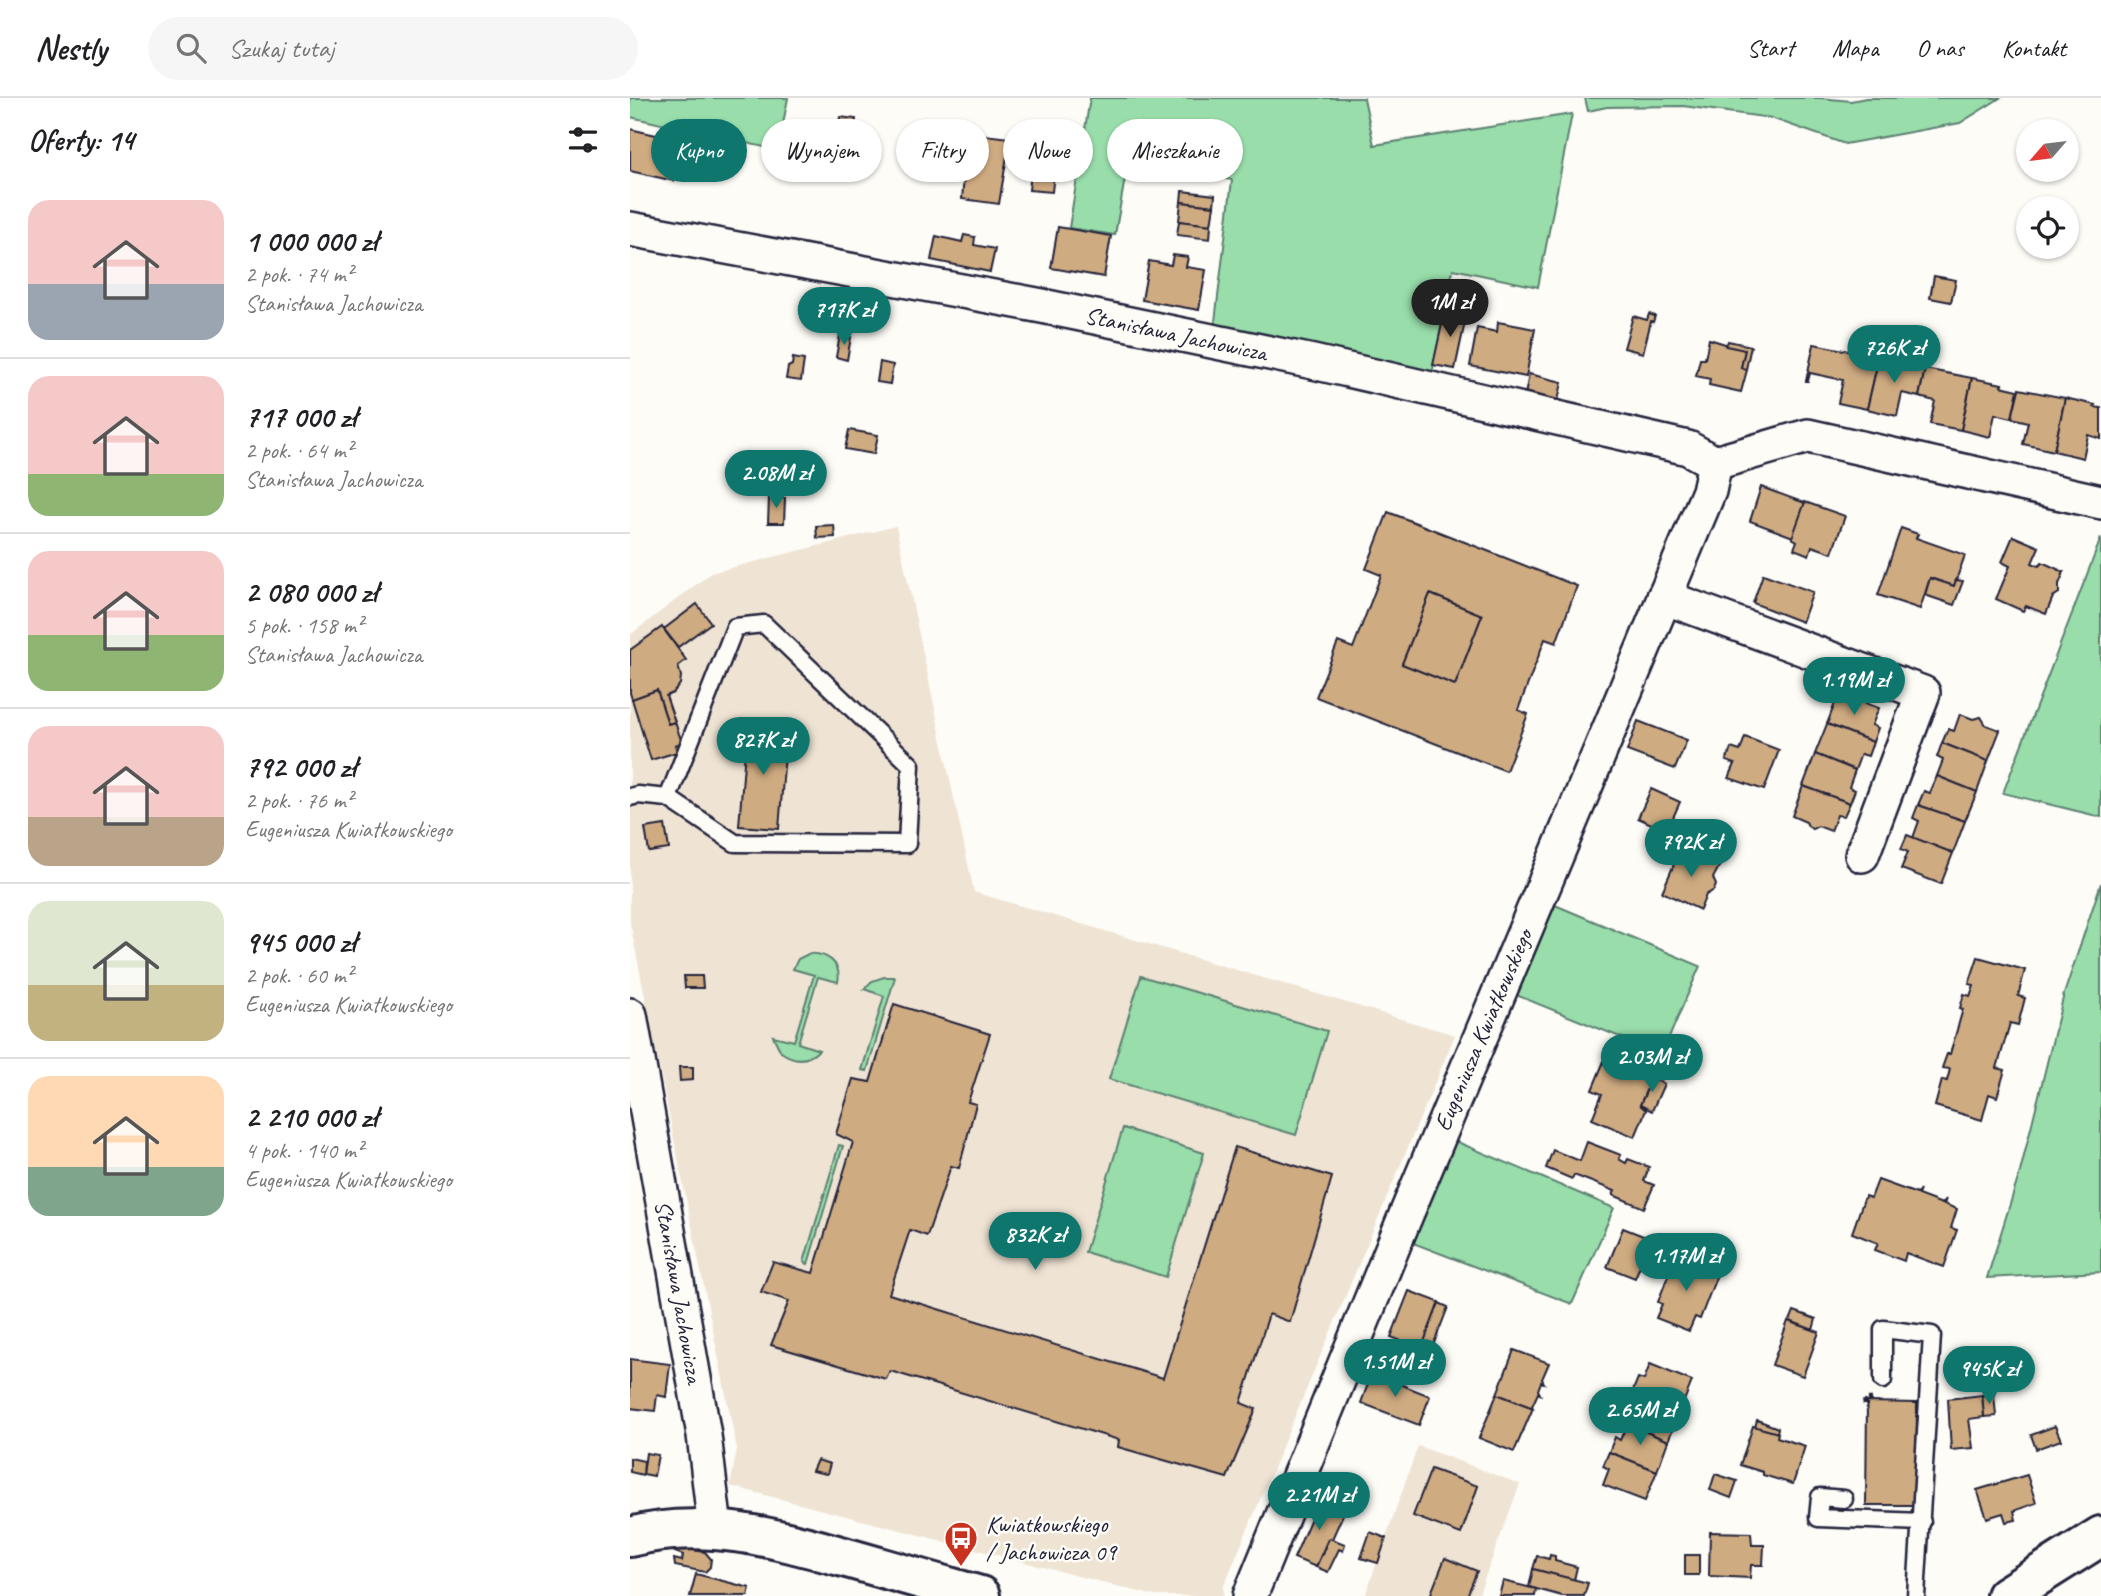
<!DOCTYPE html>
<html lang="pl">
<meta charset="utf-8">
<style>
body{margin:0;font-family:Caveat,sans-serif;background:#f6f6f6;color:#202124;height:100vh;display:flex;flex-direction:column;font-size:26px;white-space:nowrap}
*{box-sizing:border-box;margin:0}
p{font-size:23px;color:#757577}
.icon{flex:none;width:38px;height:38px;fill:none;stroke:currentColor;stroke-width:2;stroke-linecap:round;stroke-linejoin:round}
.map{position:relative;flex:1;overflow:hidden}
.sheet{display:flex;flex-direction:column;background:#fff;width:630px}
.sheet>*{flex:none}
.guide{position:absolute;left:21px;top:21px;width:665px;height:63px;display:flex;gap:14px}
.needle{width:46px;rotate:242deg}
.buttons{position:absolute;left:1386px;top:21px;display:grid;gap:14px}
.buttons a{display:grid;place-items:center;width:63px;height:63px;border-radius:50%;background:#fff;box-shadow:0 2px 5px #0004;font-size:35px}
.price{position:absolute;translate:-50% -60px;padding:0 16px;border-radius:24px;background:#0f766e;color:#fff;font-size:23px;line-height:46px;filter:drop-shadow(0 2px 4px #0008)}
.price::after{content:'';position:absolute;left:50%;top:42px;width:21px;height:16px;margin-left:-10px;background:inherit;clip-path:polygon(0 0,100% 0,50% 100%)}
.price.active{background:#222;color:#fff}
ul{padding:0;list-style:none}
li{display:flex;align-items:center;gap:21px;height:175px;padding:0 28px}
li+li{border-top:2px solid #e0e0e0}
li span{display:grid;place-items:center;flex:none;width:196px;height:140px;border-radius:21px;color:#555}
li>.icon{margin-inline-start:auto}
span .icon{width:84px;height:84px;fill:#fffc;stroke-width:1}
li b{font-size:30px}
h2{display:flex;justify-content:space-between;align-items:center;height:84px;padding:0 28px;font-size:30px}
.chip{padding:0 24px;border-radius:32px;background:#fff;box-shadow:0 2px 5px #0004;font-size:24px;line-height:63px}
.chip.active{background:#0f766e;color:#fff}
header{display:flex;align-items:center;gap:42px;box-sizing:border-box;height:98px;padding:0 35px;background:#fff;border-bottom:2px solid #e0e0e0}
header strong{font-size:33px}
nav{display:flex;gap:38px;margin-inline-start:auto;font-size:24px}
.search{width:490px;height:63px;background:#f6f6f6;display:flex;align-items:center;gap:18px;box-sizing:border-box;padding:0 24px;border-radius:38px;color:#757577;font-size:26px}
main{display:flex;flex:1;min-height:0}
.map>svg:first-child{display:block}
</style>
<header>
<strong>Nestly</strong>
<div class="search"><svg class="icon" aria-label="search" viewBox="0 0 24 24"><circle cx="10" cy="10" r="6"/><path d="M15 15l6 6"/></svg>Szukaj tutaj</div>
<nav><a>Start</a><a>Mapa</a><a>O nas</a><a>Kontakt</a></nav>
</header>
<main>
<section class="sheet">
<h2>Oferty: 14<svg class="icon" aria-label="filters" viewBox="0 0 24 24"><path d="M4 7h16M4 17h16"/><circle cx="9" cy="7" r="2"/><circle cx="15" cy="17" r="2"/></svg></h2>
<ul>
<li><span style="background:linear-gradient(#f6c9c9 60%,#9aa5b1 0)"><svg class="icon" aria-label="home" viewBox="0 0 24 24"><path d="M3 11l9-7 9 7M6 9v11h12V9"/></svg></span><div><b>1 000 000 zł</b><p>2 pok. · 74 m²</p><p>Stanisława Jachowicza</p></div></li>
<li><span style="background:linear-gradient(#f6c9c9 70%,#8fb573 0)"><svg class="icon" aria-label="home" viewBox="0 0 24 24"><path d="M3 11l9-7 9 7M6 9v11h12V9"/></svg></span><div><b>717 000 zł</b><p>2 pok. · 64 m²</p><p>Stanisława Jachowicza</p></div></li>
<li><span style="background:linear-gradient(#f6c9c9 60%,#8fb573 0)"><svg class="icon" aria-label="home" viewBox="0 0 24 24"><path d="M3 11l9-7 9 7M6 9v11h12V9"/></svg></span><div><b>2 080 000 zł</b><p>5 pok. · 158 m²</p><p>Stanisława Jachowicza</p></div></li>
<li><span style="background:linear-gradient(#f6c9c9 65%,#b9a48a 0)"><svg class="icon" aria-label="home" viewBox="0 0 24 24"><path d="M3 11l9-7 9 7M6 9v11h12V9"/></svg></span><div><b>792 000 zł</b><p>2 pok. · 76 m²</p><p>Eugeniusza Kwiatkowskiego</p></div></li>
<li><span style="background:linear-gradient(#dfe7d0 60%,#c2b280 0)"><svg class="icon" aria-label="home" viewBox="0 0 24 24"><path d="M3 11l9-7 9 7M6 9v11h12V9"/></svg></span><div><b>945 000 zł</b><p>2 pok. · 60 m²</p><p>Eugeniusza Kwiatkowskiego</p></div></li>
<li><span style="background:linear-gradient(#ffd9b3 65%,#7fa58c 0)"><svg class="icon" aria-label="home" viewBox="0 0 24 24"><path d="M3 11l9-7 9 7M6 9v11h12V9"/></svg></span><div><b>2 210 000 zł</b><p>4 pok. · 140 m²</p><p>Eugeniusza Kwiatkowskiego</p></div></li>
</ul>
</section>
<div class="map">
<svg width="1471" height="1498" viewBox="0 0 1471 1498">
<rect width="100%" height="100%" fill="#fdfcf7"/>
<filter id="ink" filterUnits="userSpaceOnUse"><feTurbulence type="fractalNoise" baseFrequency=".0143" numOctaves="2"/><feDisplacementMap in="SourceGraphic" scale="14" xChannelSelector="R" yChannelSelector="G"/><feConvolveMatrix kernelMatrix="1 2 1 2 8 2 1 2 1" color-interpolation-filters="sRGB"/></filter>
<g filter="url(#ink)">
<g fill="#efe4d4">
<path d="M266 428 344 794 825 937 593 1490 594 1498H525L100 1388 107 1351 0 825V537L81 475Z"/>
<path d="M788 1348 890 1386 848 1498H735Z"/>
</g>
<g fill="#98ddaa" stroke="#5d8072" stroke-width="2">
<path d="M0 0H158L148 52 0 19Z"/>
<path d="M460 0H734L744 47 942 16 908 189 823 171 800 286 584 232 602 82 498 63 485 137 439 130Z"/>
<path d="M955 0H1190L1221 3 1236 0H1370L1330 25 1215 46 1141 20 1053 8 977 9 958 13Z"/>
<path d="M1471 440V719L1373 695Z"/>
<path d="M1471 785V1174L1357 1180 1390 1074 1434 896Z"/>
<path d="M925 807 1070 868 1032 956 886 897Z"/>
<path d="M178 856C196 854 212 865 208 884L188 879 168 945 189 952C177 964 164 963 151 954L143 938 164 943 184 877 163 871 168 861Z"/>
<path d="M511 878 697 933 666 1037 479 981Z"/>
<path d="M254 879H265L237 973 232 972 254 898 234 891 242 883Z"/>
<path d="M493 1030 574 1055 536 1179 455 1154Z"/>
<path d="M825 1043 984 1110 942 1206 783 1145Z"/>
<path d="M209 1047 213 1048 178 1166 174 1164Z"/>
</g>
<g fill="#cfab81" stroke="#22223b" stroke-width="2" fill-rule="evenodd">
<path d="M210 19 226 21 222 43 207 40Z"/>
<path d="M0 31 52 43 44 83 0 73Z"/>
<path d="M338 35 380 40 369 106 332 101Z"/>
<path d="M402 65 425 67 422 94 399 92Z"/>
<path d="M552 93 585 97 584 108 551 104Z"/>
<path d="M551 104 584 108 581 127 549 123Z"/>
<path d="M549 123 581 127 580 141 547 137Z"/>
<path d="M428 129 481 138 474 179 421 170Z"/>
<path d="M334 137 345 139 344 147 365 151 360 174 301 162 306 138 332 144Z"/>
<path d="M543 157 558 159 556 169 576 172 569 212 512 202 519 163 541 167Z"/>
<path d="M1304 178 1326 182 1321 204 1300 200Z"/>
<path d="M816 208 834 213 832 221 835 224 825 271 803 267Z"/>
<path d="M1019 216 1025 218 1023 224 1021 223 1013 255 994 250 1003 218 1017 222Z"/>
<path d="M868 224 905 231 896 279 840 268 847 230 867 234Z"/>
<path d="M210 237 221 239 217 262 206 259Z"/>
<path d="M1079 241 1115 252 1111 270 1117 272 1111 294 1079 287 1080 281 1066 278 1070 261H1075Z"/>
<path d="M1098 243 1121 248 1116 271 1111 270 1115 252 1096 248Z"/>
<path d="M1184 246 1249 259 1237 311 1208 305 1213 282 1180 275 1178 283H1176Z"/>
<path d="M1249 259 1295 271 1289 299 1272 295 1267 318 1237 311Z"/>
<path d="M163 260 174 262 171 283 156 281 158 269 162 267Z"/>
<path d="M250 264 263 267 260 286 247 284Z"/>
<path d="M1295 271 1342 280 1331 332 1300 326 1305 303 1289 299Z"/>
<path d="M899 276 932 284 928 303 919 300 918 303 895 297Z"/>
<path d="M1342 280 1372 286 1371 288 1388 292 1382 320 1365 316 1360 339 1331 332Z"/>
<path d="M1389 291 1435 300 1424 353 1393 346 1398 324 1382 320Z"/>
<path d="M1435 300 1465 307 1464 309 1471 310V341L1458 337 1453 360 1424 353Z"/>
<path d="M219 332 248 337 244 356 215 351Z"/>
<path d="M1131 389 1175 405 1163 439 1120 423Z"/>
<path d="M139 400H155L154 425H138Z"/>
<path d="M1175 404 1215 418 1202 455 1182 448 1179 457 1164 451 1167 443 1162 440Z"/>
<path d="M758 414 947 488 926 545 915 541 888 612 898 616 876 673 686 599 708 544 723 550 751 477 736 471ZM800 496 852 517 825 587 772 566Z"/>
<path d="M204 427 205 439 187 440 186 428Z"/>
<path d="M1271 430 1288 436 1286 440 1335 457 1324 488 1300 480 1290 511 1248 497Z"/>
<path d="M1383 438 1409 449 1402 465 1409 468 1412 464 1434 474 1429 486V495L1423 499 1416 516 1396 508 1393 513 1366 501 1380 468 1372 464Z"/>
<path d="M1133 476 1183 494 1172 524 1123 505Z"/>
<path d="M1300 480 1324 488 1326 482 1333 483 1324 507 1295 497Z"/>
<path d="M800 496 852 517 825 587 772 566Z"/>
<path d="M67 506 81 525 48 549 34 531Z"/>
<path d="M32 529 56 562 48 568 51 578 50 586 43 595 36 598 45 624 38 626 27 592 2 601 0 595V552Z"/>
<path d="M27 592 38 626 45 624 52 645 45 647 47 654 21 662 2 601Z"/>
<path d="M1209 595 1223 601 1228 598 1235 605 1249 610 1242 627 1248 630 1243 644 1197 626Z"/>
<path d="M1330 616 1343 621 1351 619 1356 627 1370 632 1358 663 1312 645 1318 631 1324 633Z"/>
<path d="M1008 623 1057 642 1045 671 997 653Z"/>
<path d="M1197 626 1243 644 1238 658 1231 656 1225 672 1185 656Z"/>
<path d="M117 627 157 631 149 731 109 728Z"/>
<path d="M1115 639 1149 652 1134 692 1099 680 1105 666 1096 663 1101 650 1110 653Z"/>
<path d="M1312 645 1358 663 1347 694 1307 678 1313 662 1307 659Z"/>
<path d="M1185 656 1225 672 1219 689 1225 692 1220 705 1173 688Z"/>
<path d="M1307 678 1347 694 1335 723 1288 707 1294 693 1300 695Z"/>
<path d="M1173 688 1220 705 1214 718 1207 717 1201 733 1188 728 1182 731 1178 728 1176 724 1162 718Z"/>
<path d="M1021 691 1050 704 1037 733 1008 720Z"/>
<path d="M1288 707 1335 723 1323 755 1283 740 1289 723 1283 720Z"/>
<path d="M35 727 39 751 19 754 15 730Z"/>
<path d="M1277 737 1323 755 1311 786 1271 771 1278 754 1271 751Z"/>
<path d="M1051 750 1090 767 1083 780 1086 787 1084 792 1076 797 1070 812 1032 794Z"/>
<path d="M1348 859 1395 872 1388 898 1395 900 1388 927 1380 925 1367 970 1375 972 1367 999 1359 996 1352 1022 1305 1008 1312 982 1317 983 1320 971 1312 970 1317 956H1320L1333 911 1330 910 1334 896 1340 898 1344 887 1339 886Z"/>
<path d="M54 878H72L73 890H55Z"/>
<path d="M264 906 360 936 338 1004 346 1006 329 1070 321 1068 297 1138 280 1132 259 1196 533 1280 605 1049 702 1079 660 1224 639 1216 611 1305 626 1311 597 1380 488 1349 489 1342 260 1273 256 1281 141 1247 159 1203 131 1194 143 1164 183 1175 223 1044 206 1036 223 981 240 984Z"/>
<path d="M974 963 998 973 1000 969 1022 979 1010 1007 1016 1012 1005 1039 962 1021 972 996 962 992Z"/>
<path d="M49 969H63V982L50 983Z"/>
<path d="M1022 980 1034 986 1022 1013 1010 1007Z"/>
<path d="M957 1044 991 1057 989 1061 996 1065 998 1061 1019 1069 1014 1083 1024 1087 1014 1110 983 1097 985 1093 944 1077 942 1081 916 1070 923 1052 950 1063Z"/>
<path d="M1248 1082 1287 1096 1290 1092 1288 1097 1312 1106 1316 1101 1314 1106 1327 1111 1321 1130 1327 1132 1314 1169 1276 1155 1274 1163 1245 1152 1248 1145 1222 1135 1235 1098 1241 1100Z"/>
<path d="M993 1130 1021 1141 1005 1180 977 1169Z"/>
<path d="M1046 1157 1088 1174 1070 1221 1065 1219 1059 1233 1026 1220 1032 1206 1028 1204Z"/>
<path d="M779 1193 809 1204 792 1251 761 1239Z"/>
<path d="M809 1205 818 1209 801 1253 792 1249Z"/>
<path d="M1164 1213 1186 1221 1183 1232 1160 1223Z"/>
<path d="M1158 1223 1189 1234 1173 1278 1142 1267Z"/>
<path d="M884 1252 919 1265 912 1281 914 1285 911 1284 908 1292 910 1296 908 1295 902 1308 903 1310 867 1296Z"/>
<path d="M0 1261 40 1266 36 1299 27 1297 25 1313 0 1310Z"/>
<path d="M1020 1266 1062 1283 1050 1313 1002 1295 1008 1280 1014 1282Z"/>
<path d="M742 1275 800 1298 789 1327 731 1305Z"/>
<path d="M1002 1295 1050 1313 1038 1343 997 1326 1003 1311 997 1309Z"/>
<path d="M867 1296 903 1310 884 1354 849 1340Z"/>
<path d="M1364 1296 1366 1318 1354 1319 1352 1297Z"/>
<path d="M1352 1297 1354 1319 1339 1321 1343 1350 1321 1352 1318 1301Z"/>
<path d="M1237 1304 1287 1305 1286 1407H1236Z"/>
<path d="M1127 1322 1148 1330 1147 1335 1125 1329Z"/>
<path d="M997 1326 1038 1343 1027 1373 979 1354 985 1339 990 1342Z"/>
<path d="M1123 1328 1148 1335 1147 1339 1175 1348 1163 1386 1133 1377V1374L1110 1367Z"/>
<path d="M1425 1328 1431 1342 1406 1351 1401 1337Z"/>
<path d="M979 1354 1027 1373 1015 1403 973 1387 979 1371 973 1368Z"/>
<path d="M16 1355 28 1357 24 1378 13 1376Z"/>
<path d="M0 1360 14 1363 13 1377 0 1374Z"/>
<path d="M187 1362 200 1366 197 1376 182 1373Z"/>
<path d="M801 1371 848 1388 831 1436 783 1418Z"/>
<path d="M1085 1376 1107 1383 1101 1400 1080 1392Z"/>
<path d="M1397 1377 1406 1405 1384 1413 1386 1422 1376 1424 1373 1415 1357 1420 1347 1392Z"/>
<path d="M689 1401 715 1412 702 1441H698L686 1469 664 1460Z"/>
<path d="M740 1434 756 1440 748 1465 731 1460Z"/>
<path d="M1080 1434 1121 1435 1122 1447H1134L1133 1467H1121L1120 1480 1079 1478Z"/>
<path d="M699 1440 715 1446 713 1453 709 1451 698 1474 686 1469Z"/>
<path d="M51 1450 75 1454 81 1461 80 1469 75 1474 45 1468 44 1461 52 1463 53 1457 45 1454Z"/>
<path d="M920 1457 925 1458V1463L947 1469 944 1482 903 1471 907 1458 919 1461Z"/>
<rect x="1055" y="1457" width="14" height="20"/>
<path d="M815 1460 847 1473 837 1498H800Z"/>
<path d="M903 1471 958 1485 954 1498H932L899 1489Z"/>
<path d="M66 1476 120 1490 118 1498H60Z"/>
<path d="M873 1483 906 1491 905 1498H869Z"/>
</g>
<g fill="none" stroke-linecap="round" stroke-linejoin="round">
<defs>
<g id="lane">
<path d="M0 699 8 697 38 700 105 745 277 746 281 667 134 526 105 529 38 700"/>
<path d="M1253 1282V1231L1302 1237 1286 1498"/>
<path d="M1214 1401 1190 1399 1188 1420 1292 1424"/>
</g>
<g id="street">
<path d="M0 131 412 208 683 264 1058 350 1085 365"/>
<path d="M1085 365 1178 338 1471 404"/>
<path d="M1034 499 1293 595 1232 757"/>
<path d="M0 917 74 1337 85 1431"/>
<path d="M620 1498 773 1124 1079 393 1085 365"/>
</g>
<g id="secondary">
<path d="M0 1439C75 1419 149 1441 221 1461 264 1473 307 1486 350 1498"/>
<path d="M1376 1498 1471 1438"/>
</g>
</defs>
<use href="#lane" stroke="#22223b" stroke-width="21"/>
<use href="#street" stroke="#22223b" stroke-width="38"/>
<use href="#secondary" stroke="#22223b" stroke-width="44"/>
<path stroke="#22223b" stroke-width="4.5" stroke-dasharray="5 5" stroke-linecap="butt" d="M1235 1307 1234 1301H1242"/>
<use href="#lane" stroke="#fdfcf7" stroke-width="16"/>
<use href="#street" stroke="#fdfcf7" stroke-width="33"/>
<use href="#secondary" stroke="#fdfcf7" stroke-width="38"/>
</g>
</g>
<defs>
<symbol id="bus-pin" viewBox="-11 -11 22 30"><path d="M0 17L-7.5 6A9.5 9.5 0 1 1 7.5 6Z" fill="#c8321e" stroke="#fdfcf7"/><path d="M-5-6H5V4H4V6H2V4H-2V6H-4V4H-5ZM-3.5-4V0h7V-4ZM-3.5 1.2v1.5H-2V1.2ZM2 1.2v1.5H3.5V1.2Z" fill="#fff"/></symbol>
</defs>
<g fill-rule="evenodd">
<use href="#bus-pin" x="312" y="1421" width="38" height="52"/>
</g>
<g text-anchor="middle" stroke-width="5" stroke-linejoin="round" paint-order="stroke">
<g font-size="24" fill="#22223b" stroke="#fdfcf7">
<text transform="translate(546 236) rotate(12)" y="8">Stanisława Jachowicza</text>
<text transform="translate(853 932) rotate(-67)" y="8">Eugeniusza Kwiatkowskiego</text>
<text transform="translate(49 1194) rotate(80)" y="8">Stanisława Jachowicza</text>
</g>
<g font-size="24" fill="#22223b" stroke="#fdfcf7" text-anchor="start">
<text x="356" y="1434">Kwiatkowskiego<tspan x="356" dy="28">/ Jachowicza 09</tspan></text>
</g>
</g>
</svg>
<div class="buttons">
<a><svg class="needle" viewBox="-14 -14 28 28"><path d="M0-13l5 13h-10z" fill="#e53935"/><path d="M0 13l5-13h-10z" fill="#757577"/></svg></a>
<a><svg class="icon" aria-label="locate" viewBox="0 0 24 24"><circle cx="12" cy="12" r="6"/><path d="M12 2v4M12 18v4M2 12h4M18 12h4"/></svg></a>
</div>
<b class="price active" style="left:820px;top:241px">1M zł</b>
<b class="price" style="left:214px;top:249px">717K zł</b>
<b class="price" style="left:1264px;top:287px">726K zł</b>
<b class="price" style="left:146px;top:412px">2.08M zł</b>
<b class="price" style="left:1224px;top:619px">1.19M zł</b>
<b class="price" style="left:133px;top:679px">827K zł</b>
<b class="price" style="left:1061px;top:781px">792K zł</b>
<b class="price" style="left:1022px;top:996px">2.03M zł</b>
<b class="price" style="left:405px;top:1174px">832K zł</b>
<b class="price" style="left:1056px;top:1195px">1.17M zł</b>
<b class="price" style="left:765px;top:1301px">1.51M zł</b>
<b class="price" style="left:1359px;top:1308px">945K zł</b>
<b class="price" style="left:1010px;top:1349px">2.65M zł</b>
<b class="price" style="left:689px;top:1434px">2.21M zł</b>
<div class="guide">
<a class="chip active">Kupno</a>
<a class="chip">Wynajem</a>
<a class="chip">Filtry</a>
<a class="chip">Nowe</a>
<a class="chip">Mieszkanie</a>
</div>
</div>
</main>
